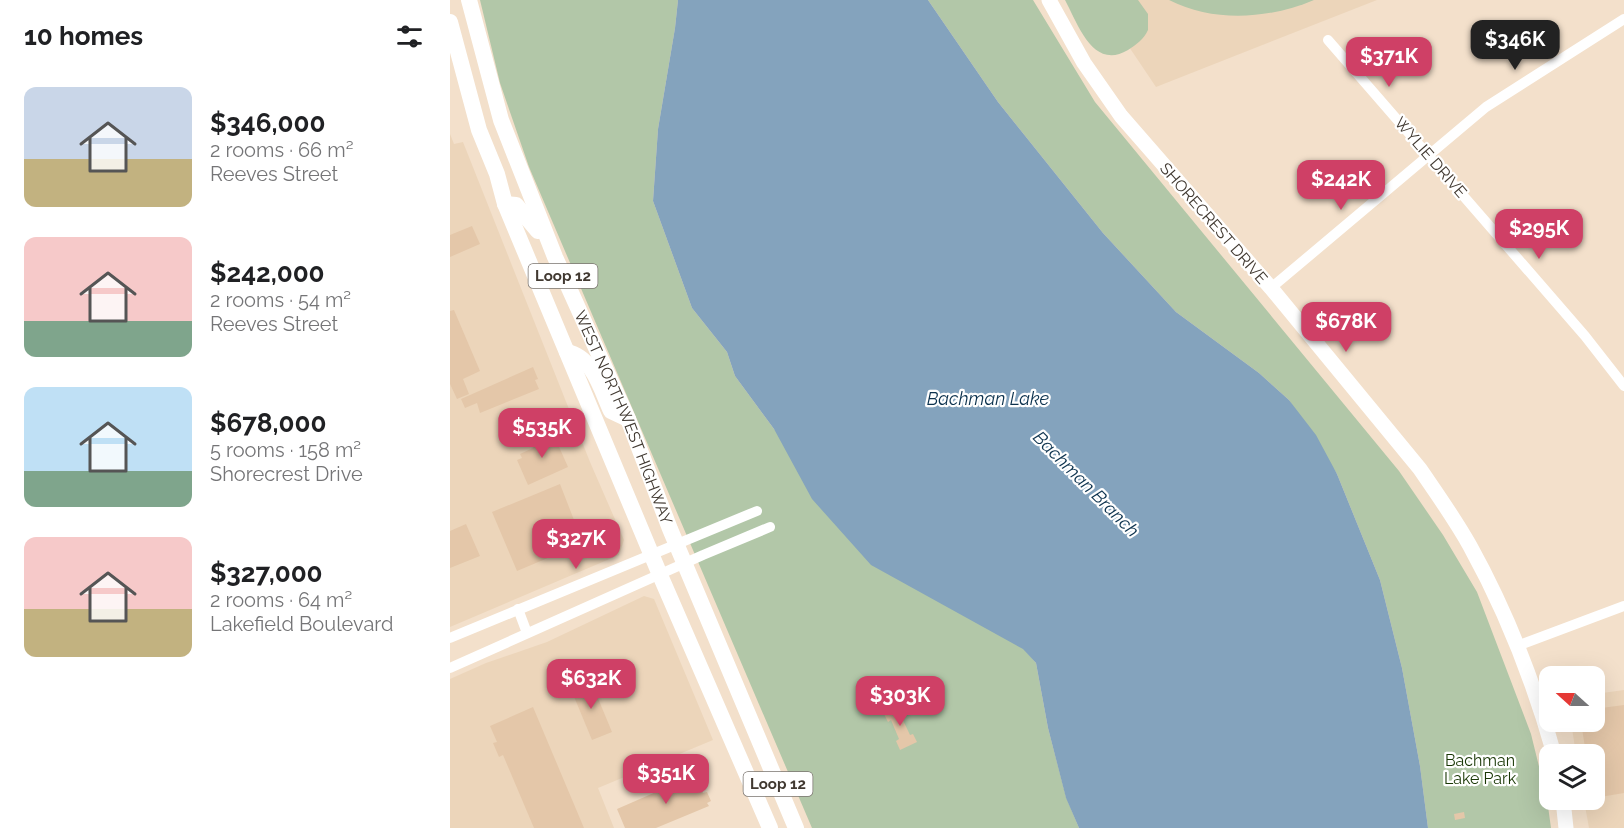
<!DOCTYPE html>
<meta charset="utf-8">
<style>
body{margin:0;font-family:Raleway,sans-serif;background:#f2f2f2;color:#202124;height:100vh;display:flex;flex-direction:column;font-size:22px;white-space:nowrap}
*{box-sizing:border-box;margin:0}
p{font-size:20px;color:#757577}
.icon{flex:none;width:33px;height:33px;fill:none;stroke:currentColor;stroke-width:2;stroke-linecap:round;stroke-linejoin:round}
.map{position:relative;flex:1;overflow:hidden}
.side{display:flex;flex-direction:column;background:#fff;width:450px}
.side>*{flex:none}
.needle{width:39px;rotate:291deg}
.fabs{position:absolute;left:1089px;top:666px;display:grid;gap:12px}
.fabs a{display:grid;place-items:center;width:66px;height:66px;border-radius:12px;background:#fff;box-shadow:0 6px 24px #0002;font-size:30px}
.price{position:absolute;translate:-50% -51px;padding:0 14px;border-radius:12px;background:#cf4066;color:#fff;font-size:20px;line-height:39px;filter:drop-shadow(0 2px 3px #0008)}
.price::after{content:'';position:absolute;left:50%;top:36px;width:18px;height:14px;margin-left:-9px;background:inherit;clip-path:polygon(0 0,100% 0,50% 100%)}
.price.current{background:#222;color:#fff}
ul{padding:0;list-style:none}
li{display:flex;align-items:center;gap:18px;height:150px;padding:0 24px}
li span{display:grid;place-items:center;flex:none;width:168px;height:120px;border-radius:12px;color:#555}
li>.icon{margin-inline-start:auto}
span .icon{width:72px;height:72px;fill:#fffc;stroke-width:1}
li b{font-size:26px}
h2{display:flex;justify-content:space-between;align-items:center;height:72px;padding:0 24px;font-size:26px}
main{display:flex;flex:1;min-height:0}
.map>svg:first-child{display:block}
</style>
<main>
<section class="side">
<h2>10 homes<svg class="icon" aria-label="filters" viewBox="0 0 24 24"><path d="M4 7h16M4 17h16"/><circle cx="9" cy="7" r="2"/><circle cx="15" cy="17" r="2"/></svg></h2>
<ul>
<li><span style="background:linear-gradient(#c9d6e8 60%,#c2b280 0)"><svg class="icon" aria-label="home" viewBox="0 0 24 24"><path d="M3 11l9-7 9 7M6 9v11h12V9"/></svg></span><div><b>$346,000</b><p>2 rooms · 66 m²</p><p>Reeves Street</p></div></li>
<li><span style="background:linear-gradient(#f6c9c9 70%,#7fa58c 0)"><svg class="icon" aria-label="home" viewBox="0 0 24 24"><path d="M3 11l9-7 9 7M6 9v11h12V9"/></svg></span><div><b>$242,000</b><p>2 rooms · 54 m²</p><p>Reeves Street</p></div></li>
<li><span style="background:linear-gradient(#bfe0f5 70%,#7fa58c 0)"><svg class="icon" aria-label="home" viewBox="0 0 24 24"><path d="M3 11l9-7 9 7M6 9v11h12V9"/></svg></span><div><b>$678,000</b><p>5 rooms · 158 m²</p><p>Shorecrest Drive</p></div></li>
<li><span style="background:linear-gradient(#f6c9c9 60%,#c2b280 0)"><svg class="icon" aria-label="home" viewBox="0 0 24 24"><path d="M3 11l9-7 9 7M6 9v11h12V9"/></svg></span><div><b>$327,000</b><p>2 rooms · 64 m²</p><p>Lakefield Boulevard</p></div></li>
</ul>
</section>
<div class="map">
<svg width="1174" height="828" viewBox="0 0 1174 828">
<rect width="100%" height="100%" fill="#f3e0cb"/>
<g fill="#ecd5ba">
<path d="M623 0H927L706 87 669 32Z"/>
<path d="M0 134 4 144 13 142 140 462 174 540 169 555 0 627Z"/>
<path d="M194 596 204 599 263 740 148 788 164 828H0V679L36 663 97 642Z"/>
<path d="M1174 690V828H1139L1134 800H1144V754H1126L1121 722H1144L1145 694Z"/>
</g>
<g fill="#b2c7a8">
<path d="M30 0H228L225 28 208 129 203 201 242 308 277 352 285 376 324 429 574 649 586 663 598 728 616 797 629 828H362L79 167 50 83Z"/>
<path d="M478 0H583L645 102 949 471 993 535 1027 592 1081 734 1097 799 1101 828H978L970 766 952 668 930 580 887 474 839 400 809 373 726 312 653 233 548 102Z"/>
<path d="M615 0H688L698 14V30C694 39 686 45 678 50 643 71 628 24 615 0Z"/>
<path d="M719 0H864C819 19 764 23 719 0Z"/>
</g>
<path fill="#84a3bd" d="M228 0H478L548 102 653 233 726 312 809 373 839 400 866 435 887 474 930 580 952 668 970 766 978 828H629L616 798 598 728 586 663 573 649 421 565 362 499 324 429 285 376 277 352 242 308 203 201 208 129 225 28Z"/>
<g fill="#e4c7a9">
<path d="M22 226 30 244 0 257V235Z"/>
<path d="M4 310 30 371 13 379 19 394 7 399 0 384V311Z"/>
<path d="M83 367 88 379 85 380 89 389 30 413 27 403 15 408 11 399Z"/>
<path d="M102 431 118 467 78 485 67 460 72 458 70 454 83 448 80 441Z"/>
<path d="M110 484 124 520 109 526 119 549 67 571 42 512Z"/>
<path d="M16 524 30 556 0 568V531Z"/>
<path d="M140 679 162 732 142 740 120 687Z"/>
<path d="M450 705 454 714 451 716 460 735 463 734 467 742 450 750 446 741 449 739 441 720 438 722 433 712Z"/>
<path d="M1174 705V793L1144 798V754H1136L1131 722H1144V709Z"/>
<path d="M83 707 134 828H84L53 755 49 757 43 743 47 742 40 726Z"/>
<path d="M245 773 253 793 257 792 261 801 257 803 259 806 206 828H175L167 809 206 792 205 789Z"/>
<path d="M1014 812 1015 818 1005 820 1004 814Z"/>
</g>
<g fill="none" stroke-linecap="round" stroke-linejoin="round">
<g stroke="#fff" stroke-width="10">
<path d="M878 40 1135 336 1174 386"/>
<path d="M821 288 1036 107 1174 19"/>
<path d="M68 609 77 633"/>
<path d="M0 638 307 511"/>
<path d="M1067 646 1174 606"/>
<path d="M0 668 253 555 320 527"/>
</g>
<g stroke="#fff" stroke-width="15">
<path d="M599 0 634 63 671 116 821 288 970 469C987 494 1005 519 1020 546 1056 611 1084 683 1104 754"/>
<path d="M1113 800 1116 828"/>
</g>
<g stroke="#fff" stroke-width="16">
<path id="s1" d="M19 0 51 120 105 257 178 419 220 529 346 828"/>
<path d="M0 22 29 130 47 174 55 204 210 575 320 828"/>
<path d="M55 204 66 205 88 231"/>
<path d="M117 352C143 357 151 389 161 411L178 419"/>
</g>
</g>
<g text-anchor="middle" stroke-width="4.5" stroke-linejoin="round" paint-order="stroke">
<g fill="#fff" stroke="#7a746f" stroke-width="1.5">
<rect x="78.5" y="264" width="69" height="24" rx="4.5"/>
<rect x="293.5" y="772" width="69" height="24" rx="4.5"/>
</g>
<g font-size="15" font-weight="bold" fill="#413931">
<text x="113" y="281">Loop 12</text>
<text x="328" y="789">Loop 12</text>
</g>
<g font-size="16" fill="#413931" stroke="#fff">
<text transform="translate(981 157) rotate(49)" y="6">WYLIE DRIVE</text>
<text transform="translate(764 223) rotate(49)" y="6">SHORECREST DRIVE</text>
<text dy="6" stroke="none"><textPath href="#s1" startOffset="446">WEST NORTHWEST HIGHWAY</textPath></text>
</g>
<g font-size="16" fill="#193705" stroke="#fff">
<text x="1030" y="766">Bachman<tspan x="1030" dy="18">Lake Park</tspan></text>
</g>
<g font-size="18" font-style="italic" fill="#0c324e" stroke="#fff">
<text x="538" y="405">Bachman Lake</text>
<text transform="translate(636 484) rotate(45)" y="6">Bachman Branch</text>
</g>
</g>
</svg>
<div class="fabs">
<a><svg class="needle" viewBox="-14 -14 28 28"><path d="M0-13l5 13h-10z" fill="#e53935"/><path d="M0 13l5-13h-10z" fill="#757577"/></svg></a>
<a><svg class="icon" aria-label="layers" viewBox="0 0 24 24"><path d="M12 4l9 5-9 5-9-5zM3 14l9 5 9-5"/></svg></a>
</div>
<b class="price current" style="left:1065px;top:71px">$346K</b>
<b class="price" style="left:939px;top:88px">$371K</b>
<b class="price" style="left:891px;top:211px">$242K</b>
<b class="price" style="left:1089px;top:260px">$295K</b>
<b class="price" style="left:896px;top:353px">$678K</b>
<b class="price" style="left:92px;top:459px">$535K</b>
<b class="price" style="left:126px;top:570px">$327K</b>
<b class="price" style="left:141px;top:710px">$632K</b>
<b class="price" style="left:450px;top:727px">$303K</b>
<b class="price" style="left:216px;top:805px">$351K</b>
</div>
</main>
